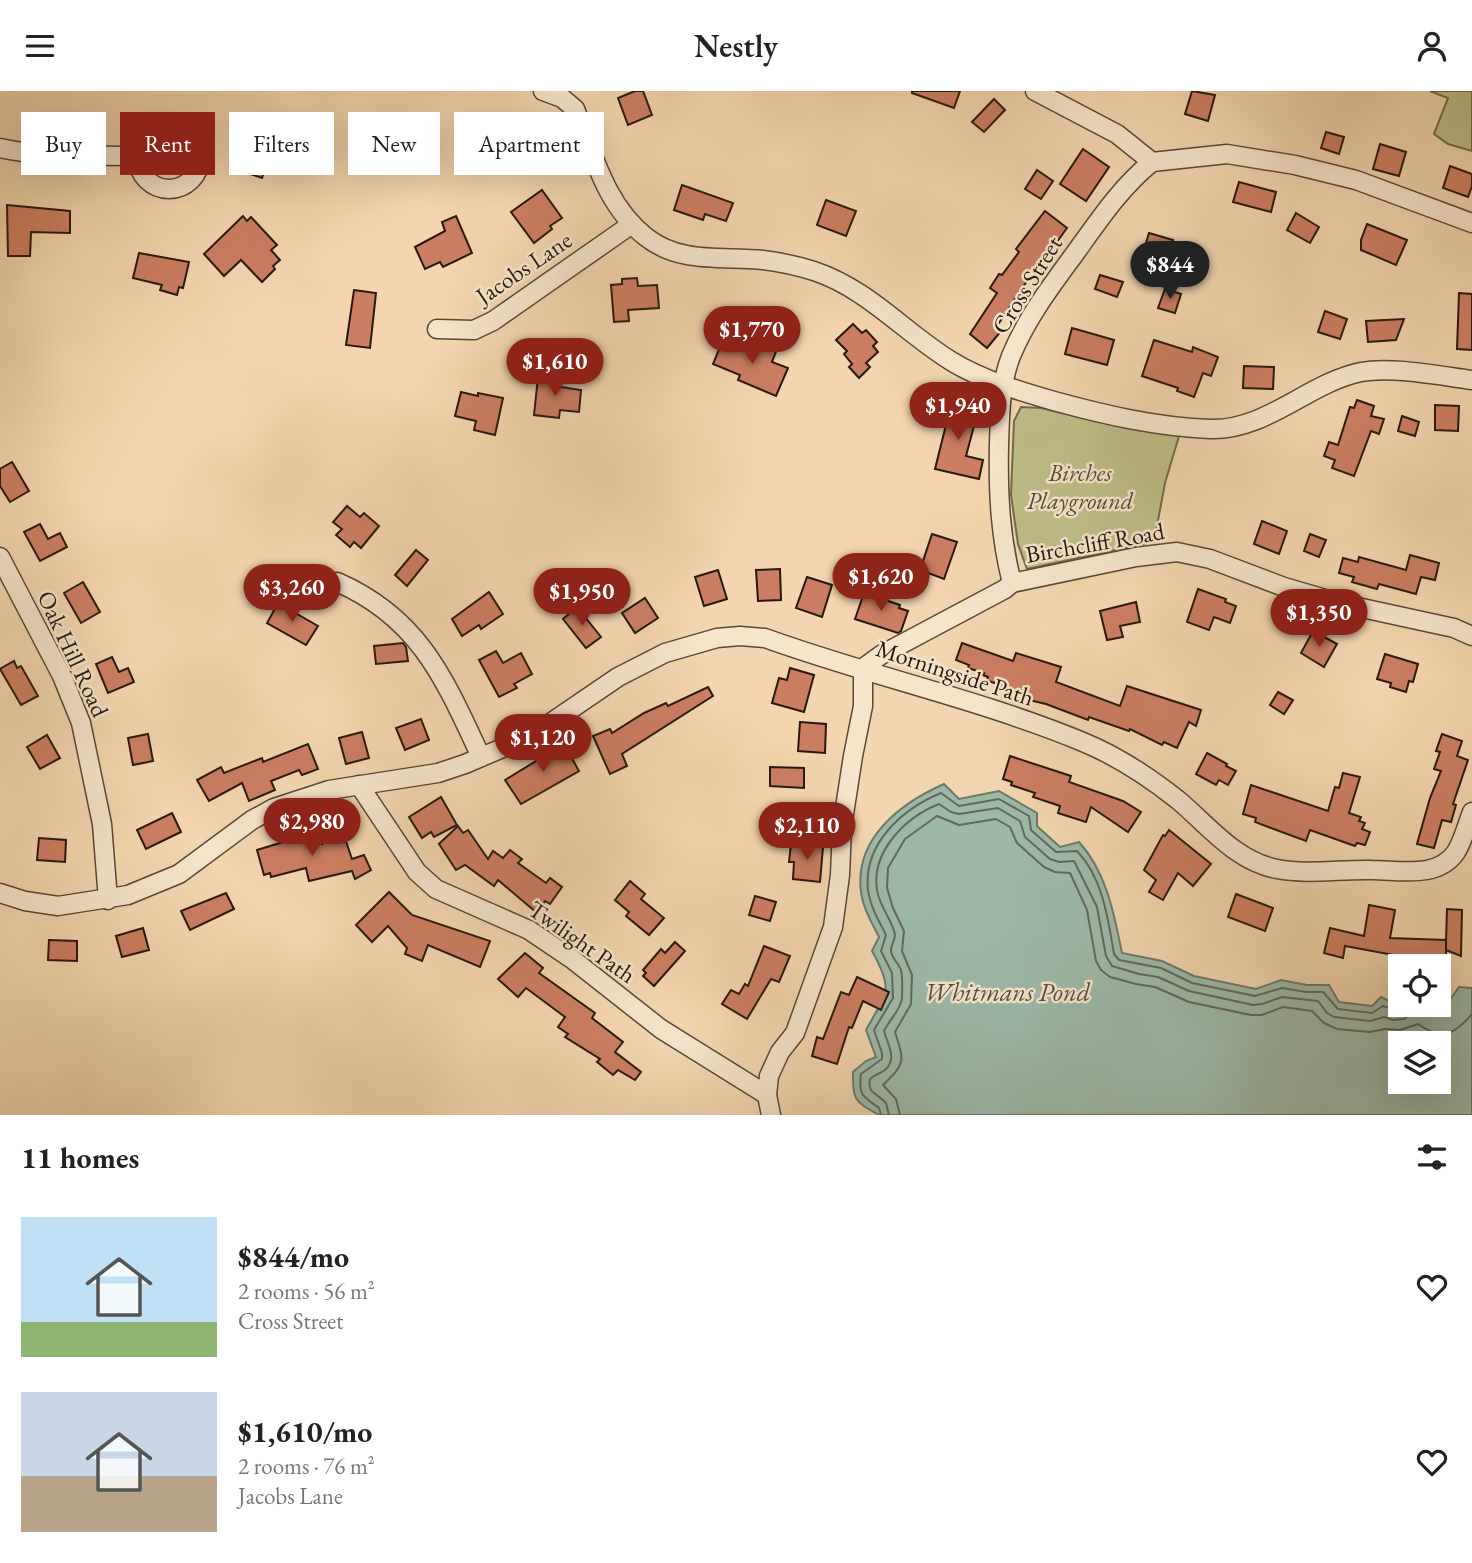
<!DOCTYPE html>
<meta charset="utf-8">
<style>
body{margin:0;font-family:"EB Garamond",serif;background:#f2f2f2;color:#222;height:100vh;display:flex;flex-direction:column;font-size:26px;white-space:nowrap}
*{box-sizing:border-box;margin:0}
p{font-size:23px;color:#767676}
.icon{flex:none;width:38px;height:38px;fill:none;stroke:currentColor;stroke-width:2;stroke-linecap:round;stroke-linejoin:round}
.map{position:relative;height:1024px;overflow:hidden}
.sheet{display:flex;flex-direction:column;background:#fff;flex:1}
.sheet>*{flex:none}
.guide{position:absolute;left:21px;top:21px;width:700px;height:63px;display:flex;gap:14px}
.buttons{position:absolute;left:1388px;top:863px;display:grid;gap:14px}
.buttons a{display:grid;place-items:center;width:63px;height:63px;border-radius:0px;background:#fff;box-shadow:0 7px 28px #0002;font-size:35px}
.price{position:absolute;translate:-50% -60px;padding:0 16px;border-radius:24px;background:#8f2418;color:#fff;font-size:23px;line-height:46px;filter:drop-shadow(0 2px 4px #0008)}
.price::after{content:'';position:absolute;left:50%;top:42px;width:21px;height:16px;margin-left:-10px;background:inherit;clip-path:polygon(0 0,100% 0,50% 100%)}
.price.current{background:#222;color:#fff}
ul{padding:0;list-style:none}
li{display:flex;align-items:center;gap:21px;height:175px;padding:0 21px}
li span{display:grid;place-items:center;flex:none;width:196px;height:140px;border-radius:0px;color:#555}
li>.icon{margin-inline-start:auto}
span .icon{width:84px;height:84px;fill:#fffc;stroke-width:1}
li b{font-size:30px}
h2{display:flex;justify-content:space-between;align-items:center;height:84px;padding:0 21px;font-size:30px}
.pill{padding:0 24px;border-radius:0px;background:#fff;box-shadow:0 7px 28px #0002;font-size:24px;line-height:63px}
.pill.current{background:#8f2418;color:#fff}
header{display:flex;justify-content:space-between;align-items:center;height:91px;padding:0 21px;background:#fff;font-size:32px;font-weight:600}
.map>svg:first-child{display:block}
</style>
<header><svg class="icon" aria-label="menu" viewBox="0 0 24 24"><path d="M4 6h16M4 12h16M4 18h16"/></svg>Nestly<svg class="icon" aria-label="person" viewBox="0 0 24 24"><circle cx="12" cy="8" r="4"/><path d="M4 21q1-7 8-7t8 7"/></svg></header>
<div class="map">
<svg width="1472" height="1024" viewBox="0 0 1472 1024">
<rect width="100%" height="100%" fill="#f3d6af"/>
<filter id="stains"><feTurbulence type="fractalNoise" baseFrequency=".00286" numOctaves="4"/><feColorMatrix values="0 0 0 0 .2 0 0 0 0 .09 0 0 0 0 .02 0 0 0 .5 -.17"/></filter>
<radialGradient id="worn" r=".72"><stop offset=".6" stop-color="#630" stop-opacity="0"/><stop offset="1" stop-color="#630" stop-opacity=".3"/></radialGradient>
<g fill="#bfbd88" stroke="#726b4a" stroke-width="2">
<path d="M1430 0H1472V60L1448 53 1434 43 1448 7Z"/>
<path d="M1021 316 1041 317 1095 330 1179 345 1165 392 1154 451 1027 478 1018 453 1011 404 1014 330Z"/>
</g>
<path fill="#9cb9a8" stroke="#6d796a" stroke-width="2" fill-rule="evenodd" d="M944 693 959 708 999 700 1037 722V735L1060 756 1079 751C1107 782 1114 823 1122 862L1162 870 1194 885 1256 898 1281 889 1307 894H1329L1339 911 1372 915 1381 906 1395 913 1444 917 1459 896 1472 897V1024H879C854 1010 853 1010 853 981L866 970 876 966 866 939C886 902 895 901 872 860L879 846C872 832 863 817 861 801 854 747 901 712 944 693ZM1400 952H1438V990H1400Z"/>
<g fill="none" stroke-linecap="round" stroke-linejoin="round">
<g stroke="#61695a" stroke-width="2">
<path d="M881 1024 879 1017C863 1005 858 1005 861 983L882 968V962L874 939 893 907 892 882 881 860 886 844C879 830 870 815 868 799 863 753 902 718 941 702L959 715 999 708 1029 725 1031 739 1056 761 1077 760C1103 787 1108 828 1114 863L1119 869 1161 877 1192 892 1255 905 1282 897 1306 901H1323L1338 918 1372 922 1383 915 1399 920 1407 914"/>
<path d="M889 1024 886 1012C877 1002 867 1003 870 988 875 983 880 983 885 979 898 968 887 952 884 940 889 929 901 919 902 907 902 899 903 887 901 879 899 873 891 866 891 860 890 855 895 850 895 844 893 830 879 815 877 799 871 760 906 726 939 713L951 721 959 723 998 717 1020 730 1025 746 1050 768 1059 771 1074 770 1097 816 1106 865 1112 875 1139 883 1158 886 1189 900 1253 914 1262 913 1282 906 1318 910 1327 922 1334 926 1370 930 1384 926 1393 929 1404 928 1412 922 1416 914"/>
<path d="M900 1024 896 1008 883 994C905 972 905 972 895 941L911 913 912 884 902 860 904 840 893 817 887 797 888 777 905 748 937 725 959 734 996 728 1010 736 1017 752 1044 776 1055 781 1070 782 1087 819 1096 870 1101 879 1110 886 1136 893 1155 896 1189 911 1251 924H1262L1283 916 1312 920 1324 932 1337 938 1370 941 1385 938 1400 939 1418 933C1442 950 1454 944 1472 923"/>
</g>
</g>
<g fill="#cb7e62" stroke="#26190d" stroke-width="2">
<path d="M635 0H643L652 24 628 34 618 7Z"/>
<path d="M912 0H960L954 17 912 2Z"/>
<path d="M1192 0 1215 4 1208 30 1185 23Z"/>
<path d="M994 8 1005 19 984 41 972 31Z"/>
<path d="M1326 41 1344 46 1339 63 1321 57Z"/>
<path d="M242 46 272 56 262 87 239 79 243 65 236 63Z"/>
<path d="M1380 53 1406 61 1399 85 1373 78Z"/>
<path d="M1083 58 1109 76 1086 110 1060 93Z"/>
<path d="M1450 75 1472 83V95L1468 106 1443 97Z"/>
<path d="M1037 79 1053 90 1041 108 1025 98Z"/>
<path d="M1239 91 1276 101 1271 121 1233 111Z"/>
<path d="M682 94 733 112 726 130 705 123 703 129 674 119Z"/>
<path d="M542 99 562 127 550 135 552 138 534 152 511 121Z"/>
<path d="M826 109 856 120 846 145 817 134Z"/>
<path d="M7 114 70 120V142L31 141 30 165H8Z"/>
<path d="M1045 120 1067 137 1046 166 1052 170 1039 186 1033 181 997 235 1002 239 987 257 970 243 997 202 990 197 999 183 1002 184 1019 161 1016 158Z"/>
<path d="M1296 122 1319 136 1310 152 1287 139Z"/>
<path d="M243 125 247 130 251 126 277 154 271 159 280 169 273 175 275 178 262 191 241 169 224 185 204 163Z"/>
<path d="M456 125 472 162 443 176 440 171 425 178 415 156 445 140 442 131Z"/>
<path d="M1367 133 1407 149 1396 174 1361 159V149Z"/>
<path d="M1149 142 1173 149 1164 179 1140 172Z"/>
<path d="M139 162 189 171 183 197 179 196 177 204 160 199 162 194 133 187Z"/>
<path d="M1100 184 1123 191 1117 206 1095 198Z"/>
<path d="M637 187 638 195 657 194 659 217 628 219 629 230 614 231 611 194 622 193V188Z"/>
<path d="M1165 198 1181 203 1175 222 1158 217Z"/>
<path d="M354 199 376 202 370 257 346 254Z"/>
<path d="M1459 202 1472 203V259L1457 258Z"/>
<path d="M1325 220 1347 228 1340 248 1318 241Z"/>
<path d="M1404 228 1396 249 1368 251 1366 230Z"/>
<path d="M853 233 862 242 866 239 877 251 873 255 878 261 866 272 870 276 859 287 849 276 852 273 844 263 847 260 836 249Z"/>
<path d="M1072 237 1114 249 1107 274 1065 263Z"/>
<path d="M723 249 751 261 754 255 760 258H777L772 271 788 277 776 305 738 289 740 284 713 273Z"/>
<path d="M1154 249 1192 261 1193 256 1218 266 1211 285 1203 282 1194 306 1177 300 1178 297 1142 285Z"/>
<path d="M1244 275 1274 276 1273 298 1243 297Z"/>
<path d="M538 286 561 288V296L581 299 579 321 560 319 559 327 534 324Z"/>
<path d="M461 301 478 305V302L503 307 495 344 474 339 476 330 455 325Z"/>
<path d="M1357 309 1374 315 1371 325 1384 328 1379 343 1371 340 1354 385 1332 377 1335 369 1324 365 1329 351 1338 354 1350 316 1354 317Z"/>
<path d="M942 311 978 320 966 365 983 369 979 388 935 378 946 334 937 331Z"/>
<path d="M1435 314 1459 315 1458 340 1435 339Z"/>
<path d="M1402 325 1419 331 1415 345 1398 340Z"/>
<path d="M12 371 29 400 10 411 0 395V378Z"/>
<path d="M347 415 360 426 364 422 379 435 361 457 354 451 350 456 336 444 342 438 333 431Z"/>
<path d="M1262 430 1287 440 1279 463 1254 453Z"/>
<path d="M40 433 48 448 60 442 67 456 40 470 24 441Z"/>
<path d="M932 443 957 451 944 488 920 479Z"/>
<path d="M1310 443 1326 449 1319 466 1304 460Z"/>
<path d="M416 459 428 469 407 495 395 484Z"/>
<path d="M1410 464 1439 472 1435 489 1421 486 1416 503 1379 493 1377 498 1352 491 1354 486 1339 482 1343 467 1358 471 1359 466 1406 479Z"/>
<path d="M780 478 781 509 758 510 756 479Z"/>
<path d="M718 479 727 508 704 515 695 486Z"/>
<path d="M807 486 832 494 822 526 796 517Z"/>
<path d="M83 491 100 521 81 532 64 502Z"/>
<path d="M1198 498 1226 508 1225 511 1236 515 1230 532 1214 526 1209 539 1187 531Z"/>
<path d="M489 501 503 523 481 538 479 534 462 545 452 528Z"/>
<path d="M864 502 900 514 899 517 908 520 901 540 898 542 855 528Z"/>
<path d="M645 507 658 527 635 542 622 522Z"/>
<path d="M1136 511 1140 531 1120 535 1123 546 1107 549 1100 520Z"/>
<path d="M278 512 318 535 306 554 267 532Z"/>
<path d="M577 516 601 546 586 557 563 528Z"/>
<path d="M1313 540 1337 553 1324 576 1301 562Z"/>
<path d="M403 552 406 556 408 570 376 573 374 555Z"/>
<path d="M962 552 1013 570 1016 562 1061 576 1056 591 1120 615 1127 595 1201 619 1196 635 1189 631 1177 657 1164 651 1162 654 1130 638 1129 640 1089 626 1088 629 1046 613 1029 609 1030 605 986 589 988 586 983 584 984 582 968 577 969 574 956 569Z"/>
<path d="M496 560 503 572 521 562 532 583 514 593 517 597 499 606 479 569Z"/>
<path d="M1385 563 1418 573 1413 591 1409 590 1406 601 1390 596 1391 592 1377 588Z"/>
<path d="M112 566 119 581 128 577 134 591 108 602 96 573Z"/>
<path d="M14 570 17 577 21 575 38 605 21 614 0 578Z"/>
<path d="M790 577 814 584 804 621 772 612 779 587 787 589Z"/>
<path d="M708 596 713 605 622 663 627 675 610 683 593 645 610 638 612 642 644 622 666 612 668 615Z"/>
<path d="M1278 601 1293 609 1284 623 1270 614Z"/>
<path d="M421 628 429 649 405 659 396 637Z"/>
<path d="M800 631 826 633 825 662 798 660Z"/>
<path d="M362 641 369 667 346 673 339 647Z"/>
<path d="M148 643 153 670 133 674 128 647Z"/>
<path d="M1442 643 1462 650 1457 665 1468 669 1453 713 1456 714 1451 731 1442 729 1434 757 1417 753 1430 707 1441 680 1434 678 1440 661 1436 660Z"/>
<path d="M47 644 60 667 40 678 27 656Z"/>
<path d="M308 653 318 678 302 684 299 679 271 690 275 699 249 710 242 692 209 710 197 689 221 676 224 682 262 667 263 671Z"/>
<path d="M564 653 579 680 521 713 505 689Z"/>
<path d="M1207 662 1227 673 1226 675 1236 680 1228 694 1219 689 1216 694 1196 683Z"/>
<path d="M1010 665 1071 685 1069 691 1123 710 1141 721 1128 741 1091 716 1086 731 1058 722 1060 715 1033 706 1035 702 1011 694 1012 691 1003 688Z"/>
<path d="M770 676 804 677V697L770 695Z"/>
<path d="M1343 682 1360 686 1349 722 1361 726 1359 730 1365 732 1362 738 1370 741 1365 754 1357 752 1355 755 1310 739 1306 750 1255 731 1256 727 1243 723 1251 694 1328 720 1335 696 1339 697Z"/>
<path d="M441 706 457 734 434 746 431 741 422 747 409 726Z"/>
<path d="M172 722 181 741 146 758 137 739Z"/>
<path d="M458 735 463 742 468 739 488 768 493 760 503 767 510 759 522 768 518 772 546 792 550 787 562 796 550 813 545 810 537 822 498 789 494 795 465 774 456 779 439 753Z"/>
<path d="M1169 739 1211 773 1193 795 1178 782 1163 809 1149 801 1156 789 1144 779 1163 744 1165 745Z"/>
<path d="M319 740 322 753 343 742 352 768 364 764 371 779 355 788 352 780 309 790 306 777 271 786 270 782 264 784 257 759Z"/>
<path d="M39 747 66 749 65 771 37 769Z"/>
<path d="M791 753 823 756 820 791 793 788 794 771H789Z"/>
<path d="M630 790 645 803 641 808 664 827 649 844 626 825 629 821 615 809Z"/>
<path d="M389 801 412 824 490 850 480 876 428 854 422 870 405 863 407 857 388 835 372 851 356 834Z"/>
<path d="M226 802 234 818 190 839 181 820Z"/>
<path d="M1236 803 1273 817 1265 840 1228 826Z"/>
<path d="M755 805 776 811 770 830 749 824Z"/>
<path d="M1369 814 1395 819 1390 847 1446 849 1447 818 1462 819 1461 865 1446 859V849V875H1415V868L1345 855 1343 867 1324 862 1330 837 1364 845Z"/>
<path d="M143 837 149 859 122 866 116 845Z"/>
<path d="M49 849 77 850V870L48 869Z"/>
<path d="M675 851 685 860 654 895 643 885 646 882 643 879 661 858 665 862Z"/>
<path d="M764 855 790 865 779 891 771 888 747 928 722 913 731 899 739 903 745 893 748 895Z"/>
<path d="M525 862 543 877 539 882 595 922 592 927 623 951 615 961 641 981 635 989 618 979 613 984 597 971 600 968 565 946 568 943 558 936 565 926 526 897 518 906 498 888Z"/>
<path d="M857 886 889 901 881 919 863 910 852 937 849 936 837 973 812 965 817 946 823 948 841 901 849 904Z"/>
</g>
<g fill="none" stroke-linecap="round" stroke-linejoin="round">
<defs>
<g id="minor">
<path d="M543 0 562 7 575 18C593 63 606 115 646 146 680 173 722 165 763 169 780 171 798 175 814 180 868 198 904 241 951 270 982 289 1019 300 1054 310 1105 324 1157 336 1210 338 1266 340 1308 292 1361 281 1391 275 1441 285 1472 289"/>
<path d="M1035 0 1117 43 1152 71 1227 63 1295 74 1356 89 1472 132"/>
<circle cx="169" cy="67" r="31"/>
<path d="M0 57C45 67 92 64 138 65"/>
<path d="M437 238 474 239 493 230 632 133"/>
<path d="M0 466 62 585 81 632 102 733 108 809"/>
<path d="M337 491C420 527 445 589 481 666"/>
<path d="M1012 492C1000 445 998 401 999 354 1000 324 1000 293 1011 265 1027 226 1052 194 1076 161 1099 129 1121 96 1152 71"/>
<path d="M359 694 417 781 436 798 529 839 572 868 661 938 767 1004"/>
<path d="M0 802 25 810 58 815 128 804 179 783 252 729 274 717 329 699 438 682 465 673 533 644 618 586 665 562 717 547 740 545 765 547C870 585 979 608 1083 651 1117 665 1149 686 1178 709 1208 734 1235 770 1277 778 1308 784 1340 778 1372 779 1400 779 1438 788 1456 761 1463 750 1467 734 1472 721"/>
<path d="M771 1024 767 1004 769 985 780 961 795 942 833 836 840 784 842 736 853 665 863 615V577L881 564 1005 498 1012 492 1136 466 1177 461 1210 468 1284 496 1339 512 1454 537 1472 545"/>
</g>
</defs>
<use href="#minor" stroke="#594836" stroke-width="21"/>
<use href="#minor" stroke="#f7e4cb" stroke-width="18"/>
</g>
<g text-anchor="middle" stroke-width="5" stroke-linejoin="round" paint-order="stroke">
<g font-size="24" fill="#26190d" stroke="#f7e4cb">
<text transform="translate(524 177) rotate(-34)" y="8">Jacobs Lane</text>
<text transform="translate(1027 194) rotate(-58)" y="8">Cross Street</text>
<text transform="translate(1095 452) rotate(-10)" y="8">Birchcliff Road</text>
<text transform="translate(73 563) rotate(65)" y="8">Oak Hill Road</text>
<text transform="translate(955 582) rotate(18)" y="8">Morningside Path</text>
<text transform="translate(582 851) rotate(35)" y="8">Twilight Path</text>
</g>
<g font-size="24" font-style="italic" fill="#544a32" stroke="#f7e4cb">
<text x="1080" y="390">Birches<tspan x="1080" dy="28">Playground</tspan></text>
</g>
<g font-size="26" font-style="italic" fill="#4f5143" stroke="#f7e4cb">
<text x="1007" y="910">Whitmans Pond</text>
</g>
</g>
<rect width="100%" height="100%" filter="url(#stains)"/>
<rect width="100%" height="100%" fill="url(#worn)"/>
</svg>
<div class="buttons">
<a><svg class="icon" aria-label="locate" viewBox="0 0 24 24"><circle cx="12" cy="12" r="6"/><path d="M12 2v4M12 18v4M2 12h4M18 12h4"/></svg></a>
<a><svg class="icon" aria-label="layers" viewBox="0 0 24 24"><path d="M12 4l9 5-9 5-9-5zM3 14l9 5 9-5"/></svg></a>
</div>
<b class="price current" style="left:1170px;top:210px">$844</b>
<b class="price" style="left:752px;top:275px">$1,770</b>
<b class="price" style="left:555px;top:307px">$1,610</b>
<b class="price" style="left:958px;top:351px">$1,940</b>
<b class="price" style="left:881px;top:522px">$1,620</b>
<b class="price" style="left:292px;top:533px">$3,260</b>
<b class="price" style="left:582px;top:537px">$1,950</b>
<b class="price" style="left:1319px;top:558px">$1,350</b>
<b class="price" style="left:543px;top:683px">$1,120</b>
<b class="price" style="left:312px;top:767px">$2,980</b>
<b class="price" style="left:807px;top:771px">$2,110</b>
<div class="guide">
<a class="pill">Buy</a>
<a class="pill current">Rent</a>
<a class="pill">Filters</a>
<a class="pill">New</a>
<a class="pill">Apartment</a>
</div>
</div>
<section class="sheet">
<h2>11 homes<svg class="icon" aria-label="filters" viewBox="0 0 24 24"><path d="M4 7h16M4 17h16"/><circle cx="9" cy="7" r="2"/><circle cx="15" cy="17" r="2"/></svg></h2>
<ul>
<li><span style="background:linear-gradient(#bfe0f5 75%,#8fb573 0)"><svg class="icon" aria-label="home" viewBox="0 0 24 24"><path d="M3 11l9-7 9 7M6 9v11h12V9"/></svg></span><div><b>$844/mo</b><p>2 rooms · 56 m²</p><p>Cross Street</p></div><svg class="icon" aria-label="heart" viewBox="0 0 24 24"><path d="M12 20l-8-8c-3-5 5-10 8-4 3-6 11-1 8 4z"/></svg></li>
<li><span style="background:linear-gradient(#c9d6e8 60%,#b9a48a 0)"><svg class="icon" aria-label="home" viewBox="0 0 24 24"><path d="M3 11l9-7 9 7M6 9v11h12V9"/></svg></span><div><b>$1,610/mo</b><p>2 rooms · 76 m²</p><p>Jacobs Lane</p></div><svg class="icon" aria-label="heart" viewBox="0 0 24 24"><path d="M12 20l-8-8c-3-5 5-10 8-4 3-6 11-1 8 4z"/></svg></li>
</ul>
</section>
